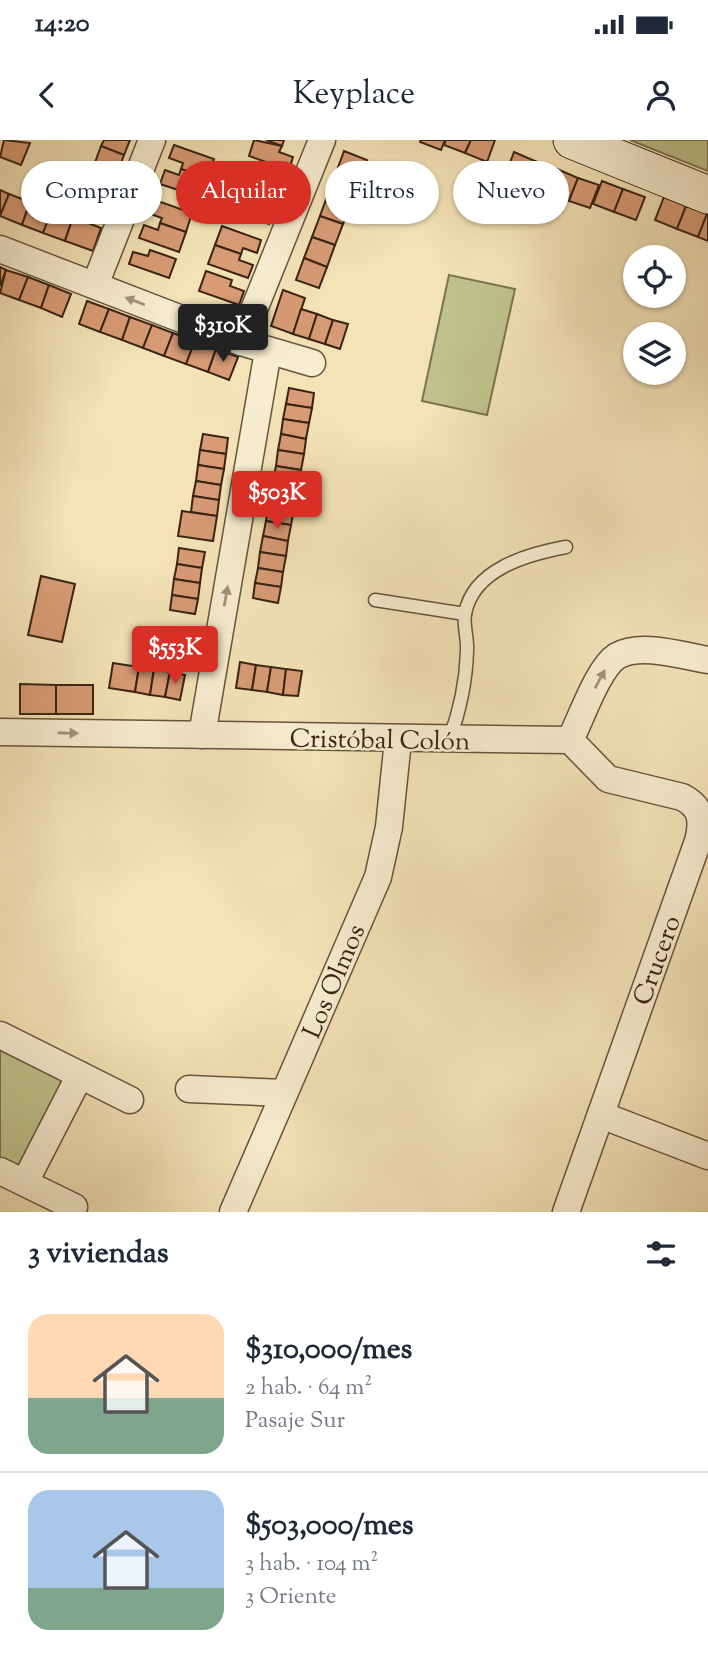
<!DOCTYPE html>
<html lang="es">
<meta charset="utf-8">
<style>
body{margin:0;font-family:"Sorts Mill Goudy",serif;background:#f2f2f3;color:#1f2937;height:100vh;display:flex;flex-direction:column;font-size:26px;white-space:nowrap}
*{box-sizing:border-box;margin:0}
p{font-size:23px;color:#747a83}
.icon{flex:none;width:38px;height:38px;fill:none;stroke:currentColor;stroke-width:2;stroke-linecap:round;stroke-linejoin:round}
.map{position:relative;height:1072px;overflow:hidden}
.drawer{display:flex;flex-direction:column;background:#fff;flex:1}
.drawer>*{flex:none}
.guide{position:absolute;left:21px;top:21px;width:667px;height:63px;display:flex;gap:14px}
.fabs{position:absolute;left:623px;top:105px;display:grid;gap:14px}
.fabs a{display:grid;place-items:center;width:63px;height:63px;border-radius:50%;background:#fff;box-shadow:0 2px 5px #0004;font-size:35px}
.price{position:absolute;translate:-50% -60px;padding:0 16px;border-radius:7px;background:#d93025;color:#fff;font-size:23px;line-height:46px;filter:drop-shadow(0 2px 4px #0008)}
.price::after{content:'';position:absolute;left:50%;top:42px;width:21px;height:16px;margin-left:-10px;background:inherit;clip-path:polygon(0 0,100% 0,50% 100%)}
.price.current{background:#222;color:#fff}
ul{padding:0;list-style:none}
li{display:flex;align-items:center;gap:21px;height:175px;padding:0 28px}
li+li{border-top:2px solid #e0e1e3}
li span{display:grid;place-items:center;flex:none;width:196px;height:140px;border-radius:21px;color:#555}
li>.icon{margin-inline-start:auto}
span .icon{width:84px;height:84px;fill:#fffc;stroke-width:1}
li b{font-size:30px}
h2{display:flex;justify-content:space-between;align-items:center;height:84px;padding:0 28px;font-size:30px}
.tag{padding:0 24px;border-radius:32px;background:#fff;box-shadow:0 2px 5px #0004;font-size:24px;line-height:63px}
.tag.current{background:#d93025;color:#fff}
.status{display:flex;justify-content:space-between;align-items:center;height:49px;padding:0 35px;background:#fff;direction:ltr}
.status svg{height:19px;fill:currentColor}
header{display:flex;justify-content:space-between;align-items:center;height:91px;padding:0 28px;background:#fff;font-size:32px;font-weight:600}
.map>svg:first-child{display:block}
</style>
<div class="status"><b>14:20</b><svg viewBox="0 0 49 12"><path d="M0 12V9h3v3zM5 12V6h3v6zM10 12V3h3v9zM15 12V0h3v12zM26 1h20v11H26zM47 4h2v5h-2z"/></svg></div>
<header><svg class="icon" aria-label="back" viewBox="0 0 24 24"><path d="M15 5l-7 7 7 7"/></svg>Keyplace<svg class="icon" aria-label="person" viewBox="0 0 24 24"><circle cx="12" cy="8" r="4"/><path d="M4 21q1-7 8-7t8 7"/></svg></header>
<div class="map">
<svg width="708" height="1072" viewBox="0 0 708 1072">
<rect width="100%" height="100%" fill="#f3e3b6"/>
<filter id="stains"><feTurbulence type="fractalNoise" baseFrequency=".00286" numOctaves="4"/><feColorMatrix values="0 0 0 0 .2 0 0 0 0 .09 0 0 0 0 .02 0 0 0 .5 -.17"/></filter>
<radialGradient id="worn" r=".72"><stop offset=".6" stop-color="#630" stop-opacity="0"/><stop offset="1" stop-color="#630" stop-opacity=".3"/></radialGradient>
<g fill="#bfc38b" stroke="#7c7350" stroke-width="2">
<path d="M630 0H708V31Z"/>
<path d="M449 135 515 149 487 275 422 261Z"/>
<path d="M0 906 69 941 23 1030 0 1018Z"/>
</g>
<g fill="#d89b75" stroke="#382314" stroke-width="2">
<path d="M4 0 30 3 21 25 0 17Z"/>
<path d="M104 0H130L124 15 101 6Z"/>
<path d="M254 0 282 6 279 12 293 17 289 30 249 16Z"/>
<path d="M266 0H284L282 6Z"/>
<path d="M421 0H445L441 10 420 2Z"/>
<path d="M446 0H471L465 13 444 5Z"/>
<path d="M471 0H495L487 22 465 13Z"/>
<path d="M174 5 214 19 207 38 181 29 183 23 169 18Z"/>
<path d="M101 6 124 15 116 36 93 28Z"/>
<path d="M344 11 367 20 359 41 336 33Z"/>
<path d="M514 12 535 21 522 55 501 47Z"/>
<path d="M535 21 557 29 548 52 526 43Z"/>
<path d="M93 28 116 36 109 57 85 49Z"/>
<path d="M181 29 207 38 200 57 160 44 165 30 179 35Z"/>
<path d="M557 29 578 38 569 61 548 52Z"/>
<path d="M242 31 282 45 277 58 264 53 261 59 235 50Z"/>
<path d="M336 33 359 41 352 62 328 54Z"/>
<path d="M578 38 599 45 590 68 569 61Z"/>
<path d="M602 41 623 49 614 72 593 64Z"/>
<path d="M623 49 645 57 636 80 614 72Z"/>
<path d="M0 50 9 54 0 76Z"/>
<path d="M235 50 261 59 259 66 273 71 269 84 229 70Z"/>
<path d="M9 54 30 62 22 85 0 76Z"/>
<path d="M328 54 352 62 343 84 320 76Z"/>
<path d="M664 57 686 66 677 89 655 80Z"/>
<path d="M152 59 192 73 186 92 160 83 162 78 148 73Z"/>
<path d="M30 62 52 70 43 93 22 85Z"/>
<path d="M686 66 707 74 698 97 677 89Z"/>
<path d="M52 70 73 77 65 101 43 93Z"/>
<path d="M707 74 708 75V101L698 97Z"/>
<path d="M320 76 343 84 335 105 312 97Z"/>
<path d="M73 77 101 88 93 111 65 101Z"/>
<path d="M160 83 186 92 179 112 139 98 144 85 158 90Z"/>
<path d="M222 86 261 100 257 113 243 108 241 114 215 105Z"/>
<path d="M312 97 335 105 327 127 304 118Z"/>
<path d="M215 105 241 114 239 120 253 125 248 138 208 124Z"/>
<path d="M150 110 176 119 169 138 129 124 133 112 148 116Z"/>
<path d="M304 118 327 127 319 148 296 140Z"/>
<path d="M0 127 6 130 0 146Z"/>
<path d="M6 130 28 137 19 160 0 153Z"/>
<path d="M206 131 232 140 230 146 244 151 239 165 199 151Z"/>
<path d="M28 137 49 145 41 168 19 160Z"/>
<path d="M49 145 71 154 62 177 41 168Z"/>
<path d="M283 150 305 158 293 194 271 186Z"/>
<path d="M87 161 109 169 100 192 79 184Z"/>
<path d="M109 169 130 177 122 200 100 192Z"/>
<path d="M301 169 317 174 309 199 293 194Z"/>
<path d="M317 174 333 180 325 204 309 199Z"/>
<path d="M130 177 152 185 143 208 122 200Z"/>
<path d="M333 180 348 184 340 209 325 204Z"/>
<path d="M152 185 173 193 164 216 143 208Z"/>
<path d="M173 193 195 201 186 224 164 216Z"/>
<path d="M195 201 216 209 208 232 186 224Z"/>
<path d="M216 209 238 217 229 240 208 232Z"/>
<path d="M289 248 314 253 312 268 286 264Z"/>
<path d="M286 264 312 268 309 283 283 279Z"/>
<path d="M283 279 309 283 306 299 281 294Z"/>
<path d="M203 294 228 298 226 314 200 310Z"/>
<path d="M281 294 306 299 304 314 278 310Z"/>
<path d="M200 310 226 314 224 329 198 325Z"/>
<path d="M278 310 304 314 301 330 276 326Z"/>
<path d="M198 325 224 329 221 345 196 341Z"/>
<path d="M276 326 301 330 299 345 273 340Z"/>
<path d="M196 341 221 345 219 360 193 356Z"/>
<path d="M270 354 296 358 291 385 266 381Z"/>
<path d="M193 356 219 360 217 376 191 372Z"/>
<path d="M182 371 217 376 213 401 178 396Z"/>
<path d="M266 381 291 385 288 401 263 396Z"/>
<path d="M263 396 288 401 286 416 260 412Z"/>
<path d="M179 408 205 412 202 428 177 424Z"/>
<path d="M260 412 286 416 283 432 258 428Z"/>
<path d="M177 424 202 428 200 443 174 439Z"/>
<path d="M258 428 283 432 281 447 255 443Z"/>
<path d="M41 436 75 444 62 502 28 495Z"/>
<path d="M174 439 200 443 198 459 172 455Z"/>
<path d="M255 443 281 447 278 463 253 458Z"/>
<path d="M172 455 198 459 195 474 170 470Z"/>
<path d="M240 522 256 525 252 550 236 548Z"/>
<path d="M113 523 139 527 135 552 109 548Z"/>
<path d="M256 525 271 527 267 552 252 550Z"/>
<path d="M139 527 154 529 150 555 135 552Z"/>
<path d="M271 527 286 529 283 555 267 552Z"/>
<path d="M154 529 170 532 165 557 150 555Z"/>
<path d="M286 529 302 531 298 556 283 555Z"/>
<path d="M170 532 185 535 180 560 165 557Z"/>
<path d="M20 544 56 545V574H20Z"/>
<rect x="56" y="545" width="37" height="29"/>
</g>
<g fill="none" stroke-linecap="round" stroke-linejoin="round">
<defs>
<g id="lane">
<path d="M375 460 465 474"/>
<path d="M449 600C460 571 466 542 467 511 468 499 463 485 465 474 473 429 528 414 566 407"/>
</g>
<g id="street">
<path d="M0 109 241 202 312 223"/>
<path d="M95 145 152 0"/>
<path d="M241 202 322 0"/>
<path d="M0 592 570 600"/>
<path d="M202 595 268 211"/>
<path d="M570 600C581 579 598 528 617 516 641 502 683 516 708 520"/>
<path d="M0 895 130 960"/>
<path d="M189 949 284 953"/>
<path d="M601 975 708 1016"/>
<path d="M0 1031 74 1067"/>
<path d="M25 1042 80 935"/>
<path d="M233 1072 378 737 389 687 398 600"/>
<path d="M566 1072 698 701C703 681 702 667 682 657L608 639 570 600"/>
</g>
<path id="secondary" d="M572 0 708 55"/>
</defs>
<use href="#lane" stroke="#67533c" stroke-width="15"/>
<use href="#street" stroke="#67533c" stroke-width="29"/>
<use href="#secondary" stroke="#382314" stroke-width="39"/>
<use href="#lane" stroke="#f7edd0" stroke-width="12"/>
<use href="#street" stroke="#f7edd0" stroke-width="26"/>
<use href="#secondary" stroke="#f7edd0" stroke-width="37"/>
</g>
<defs><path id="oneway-solid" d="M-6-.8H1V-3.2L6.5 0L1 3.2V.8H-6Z" transform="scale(1.75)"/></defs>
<g fill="#a1927b">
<use href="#oneway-solid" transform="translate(135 161) rotate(-159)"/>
<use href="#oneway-solid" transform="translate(226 456) rotate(-80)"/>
<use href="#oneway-solid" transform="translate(600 539) rotate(-62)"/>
<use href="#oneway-solid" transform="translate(68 593) rotate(1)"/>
</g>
<g text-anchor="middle" stroke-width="5" stroke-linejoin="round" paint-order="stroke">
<g font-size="26" fill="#382314" stroke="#f7edd0">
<text transform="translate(380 599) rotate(1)" y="9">Cristóbal Colón</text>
<text transform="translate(656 820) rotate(-70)" y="9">Crucero</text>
<text transform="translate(333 841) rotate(-67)" y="9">Los Olmos</text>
</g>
</g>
<rect width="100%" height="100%" filter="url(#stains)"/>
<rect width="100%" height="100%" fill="url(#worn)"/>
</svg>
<div class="fabs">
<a><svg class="icon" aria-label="locate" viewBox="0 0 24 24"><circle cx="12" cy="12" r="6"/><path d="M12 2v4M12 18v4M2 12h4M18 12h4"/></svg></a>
<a><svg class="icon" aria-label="layers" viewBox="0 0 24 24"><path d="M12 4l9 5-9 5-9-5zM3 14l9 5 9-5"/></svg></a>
</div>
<b class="price current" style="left:223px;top:224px">$310K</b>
<b class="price" style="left:277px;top:391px">$503K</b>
<b class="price" style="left:175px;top:546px">$553K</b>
<div class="guide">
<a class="tag">Comprar</a>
<a class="tag current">Alquilar</a>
<a class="tag">Filtros</a>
<a class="tag">Nuevo</a>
</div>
</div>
<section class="drawer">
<h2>3 viviendas<svg class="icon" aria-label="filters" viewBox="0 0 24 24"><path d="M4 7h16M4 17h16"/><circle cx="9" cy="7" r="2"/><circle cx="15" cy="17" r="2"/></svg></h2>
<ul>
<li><span style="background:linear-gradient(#ffd9b3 60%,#7fa58c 0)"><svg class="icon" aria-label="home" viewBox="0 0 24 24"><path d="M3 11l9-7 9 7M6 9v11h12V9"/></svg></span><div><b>$310,000/mes</b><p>2 hab. · 64 m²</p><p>Pasaje Sur</p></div></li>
<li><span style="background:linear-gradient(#a9c7e8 70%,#7fa58c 0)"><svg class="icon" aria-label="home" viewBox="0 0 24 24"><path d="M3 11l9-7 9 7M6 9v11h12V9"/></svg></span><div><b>$503,000/mes</b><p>3 hab. · 104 m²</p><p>3 Oriente</p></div></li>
</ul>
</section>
